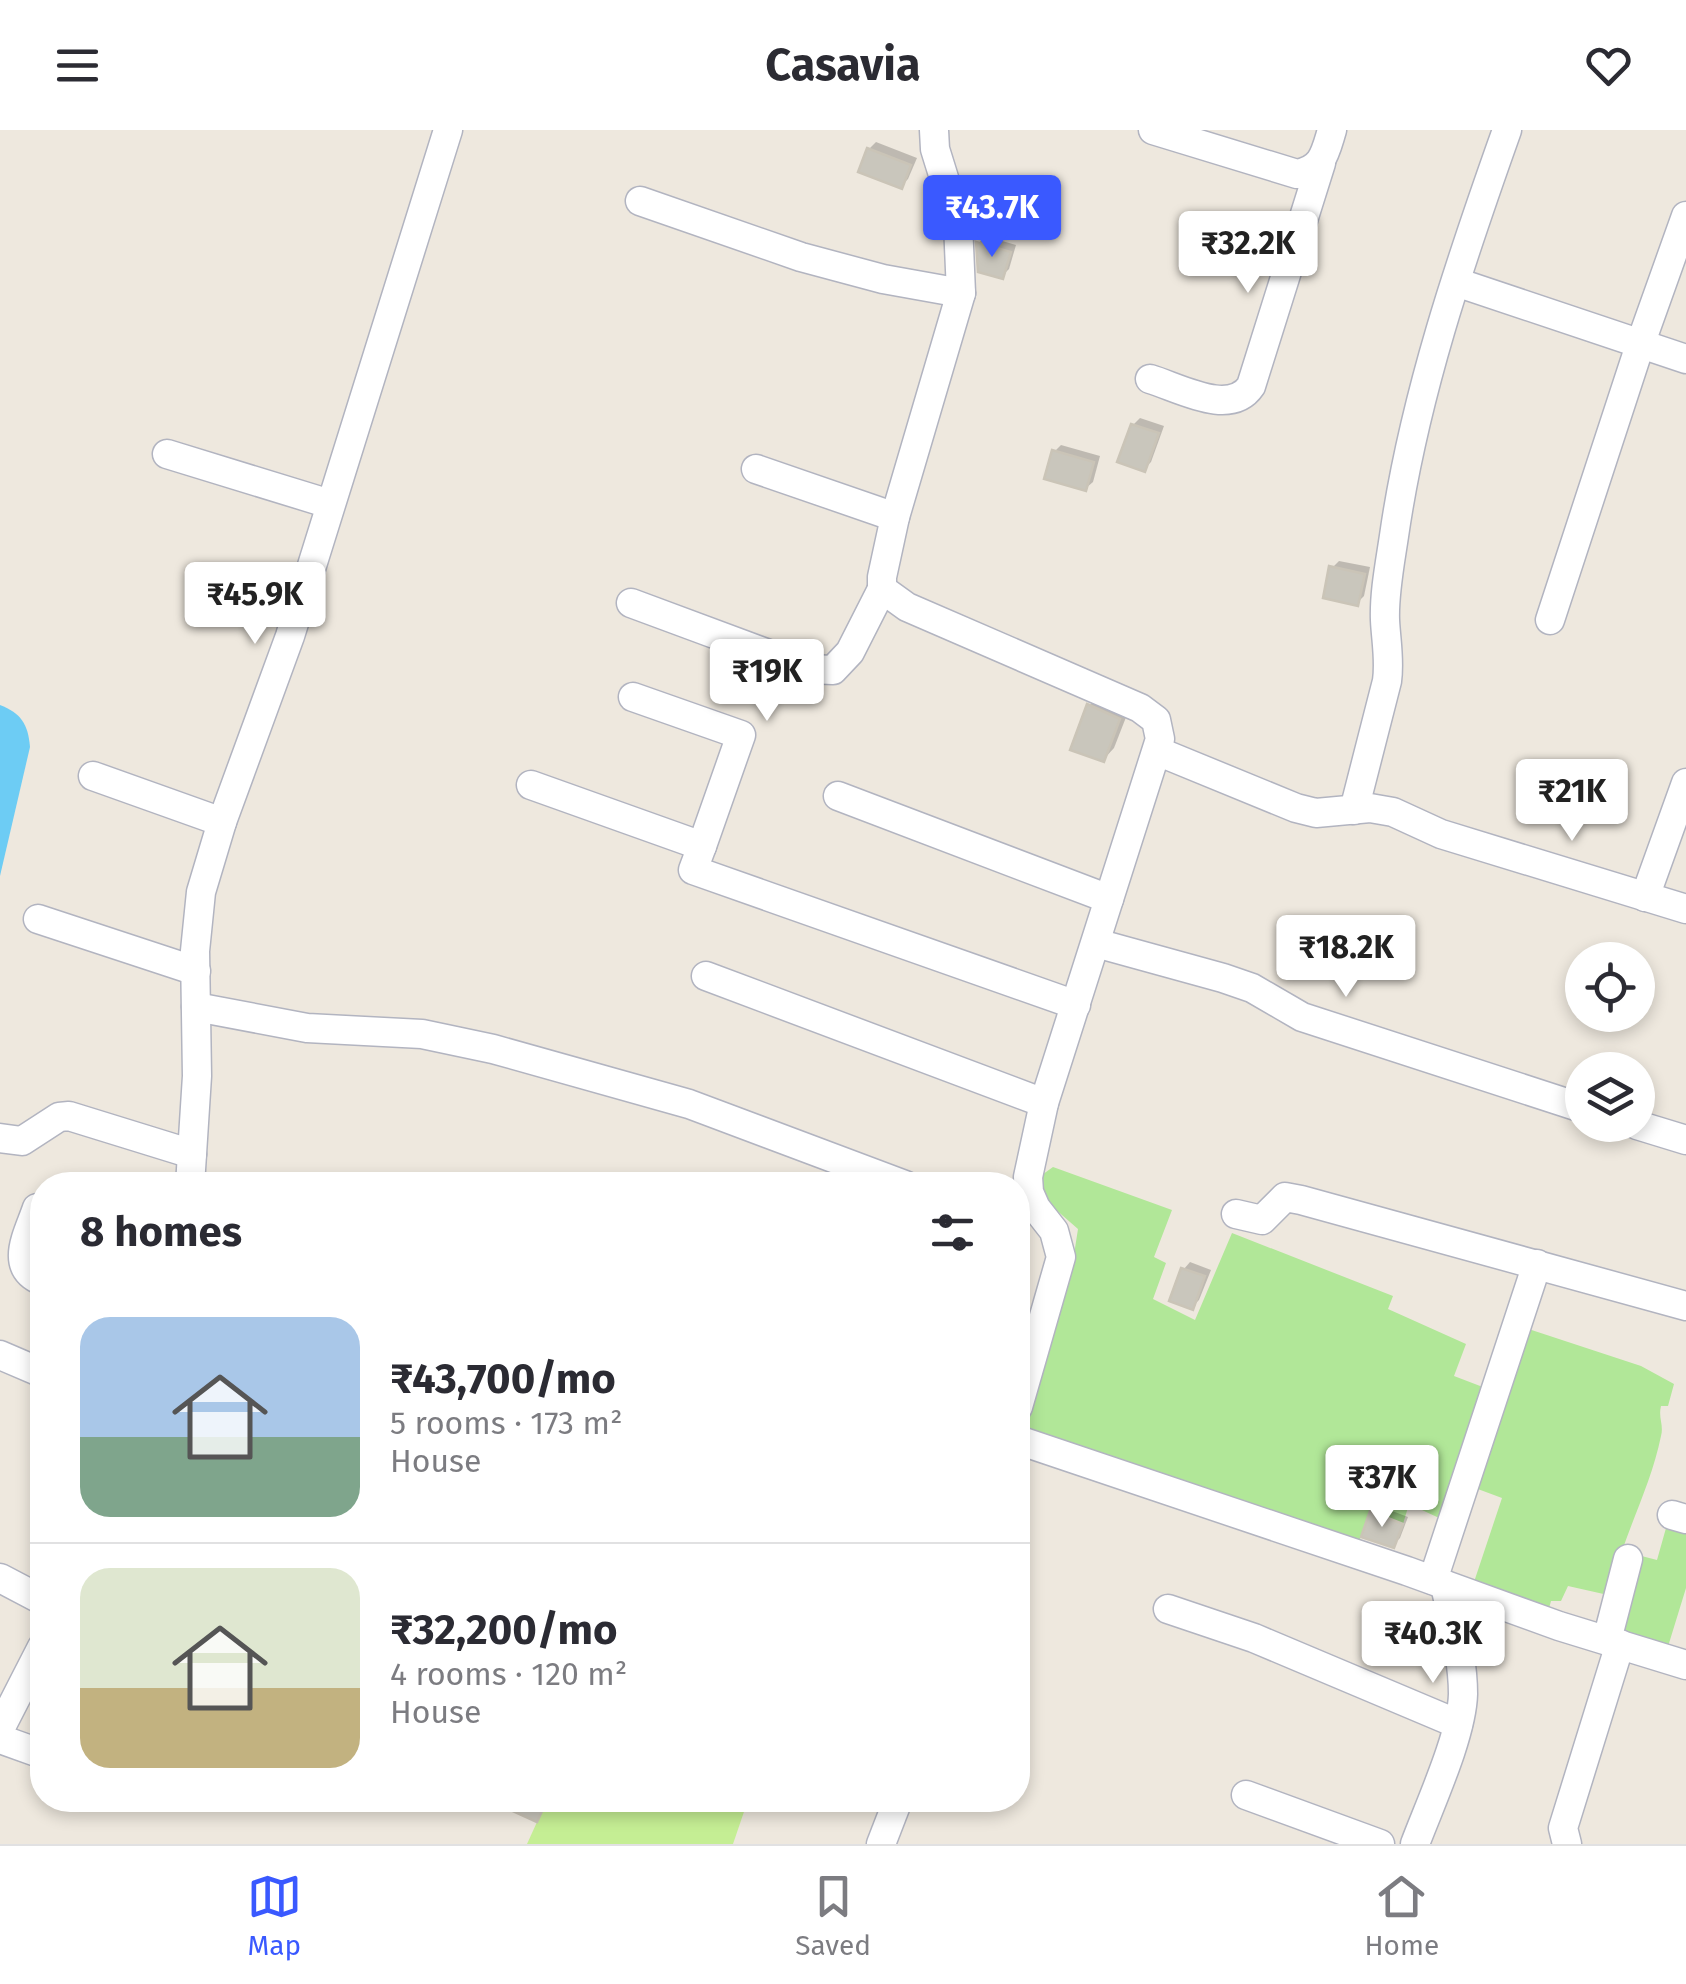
<!DOCTYPE html>
<meta charset="utf-8">
<style>
body{margin:0;font-family:"Fira Sans",sans-serif;background:#f7f7f7;color:#2b2b33;height:100vh;display:flex;flex-direction:column;font-size:38px;white-space:nowrap}
*{box-sizing:border-box;margin:0}
p{font-size:32px;color:#7c7c81}
.icon{flex:none;width:55px;height:55px;fill:none;stroke:currentColor;stroke-width:2;stroke-linecap:round;stroke-linejoin:round}
.map{position:relative;flex:1;overflow:hidden}
.drawer{position:absolute;left:30px;top:1042px;width:1000px;height:640px;display:flex;flex-direction:column;background:#fff;border-radius:40px;box-shadow:0 5px 15px #0003}
.drawer>*{flex:none}
.controls{position:absolute;left:1565px;top:812px;display:grid;gap:20px}
.controls a{display:grid;place-items:center;width:90px;height:90px;border-radius:50%;background:#fff;box-shadow:0 5px 15px #0003;font-size:50px}
.price{position:absolute;translate:-50% -85px;padding:0 22px;border-radius:10px;background:#fff;color:#222;font-size:32px;line-height:65px;filter:drop-shadow(0 2px 5px #0008)}
.price::after{content:'';position:absolute;left:50%;top:60px;width:30px;height:22px;margin-left:-15px;background:inherit;clip-path:polygon(0 0,100% 0,50% 100%)}
.price.current{background:#3a59ff;color:#fff}
ul{padding:0;list-style:none}
li{display:flex;align-items:center;gap:30px;height:250px;padding:0 50px}
li+li{border-top:2px solid #e1e1e2}
li span{display:grid;place-items:center;flex:none;width:280px;height:200px;border-radius:30px;color:#555}
li>.icon{margin-inline-start:auto}
span .icon{width:120px;height:120px;fill:#fffc;stroke-width:1}
li b{font-size:42px}
h2{display:flex;justify-content:space-between;align-items:center;height:120px;padding:0 50px;font-size:42px}
header{display:flex;justify-content:space-between;align-items:center;height:130px;padding:0 50px;background:#fff;font-size:45px;font-weight:700}
.tab-bar{display:flex;justify-content:space-around;align-items:center;height:140px;border-top:2px solid #e1e1e2;background:#fff;font-size:28px;color:#7c7c81}
.tab-bar a{display:grid;justify-items:center;gap:5px}
.tab-bar .current{color:#3a59ff}
.map>svg:first-child{display:block}
</style>
<header><svg class="icon" aria-label="menu" viewBox="0 0 24 24"><path d="M4 6h16M4 12h16M4 18h16"/></svg>Casavia<svg class="icon" aria-label="heart" viewBox="0 0 24 24"><path d="M12 20l-8-8c-3-5 5-10 8-4 3-6 11-1 8 4z"/></svg></header>
<div class="map">
<svg width="1686" height="1714" viewBox="0 0 1686 1714">
<rect width="100%" height="100%" fill="#eee8de"/>
<path fill="#b1e798" d="M1053 1037 1172 1080 1154 1127 1166 1133 1153 1169 1195 1190 1232 1103 1393 1166 1388 1179 1466 1214 1454 1246 1488 1259 1499 1227 1496 1209H1505L1513 1194 1641 1236 1674 1254 1668 1276H1661C1658 1288 1664 1295 1661 1306 1653 1346 1635 1383 1622 1421L1657 1430 1668 1391 1686 1396V1458L1666 1523 1599 1501 1608 1465 1568 1456 1561 1471H1551L1547 1486 1473 1455 1502 1368 1467 1355 1458 1385 1437 1387 1409 1374 1403 1394 1370 1382 1359 1412 1025 1306V1292L1070 1150 1078 1099 1039 1065V1047Z"/>
<path fill="#c5ee94" d="M547 1670H748L733 1714H527Z"/>
<path fill="#6dccf4" d="M0 575C21 583 28 594 30 617L0 746Z"/>
<g fill="#0003">
<path d="M876 12 917 28 908 49 901 56 869 19Z"/>
<path d="M985 106 1016 115 1009 139 1002 146 980 140 979 113Z"/>
<path d="M1140 288 1164 296 1151 332 1144 339 1133 295Z"/>
<path d="M1061 315 1100 326 1093 352 1086 358 1054 322Z"/>
<path d="M1339 431 1370 437 1364 466 1357 473 1332 438Z"/>
<path d="M1100 565 1130 577 1114 618 1103 630 1089 576Z"/>
<path d="M1190 1132 1211 1140 1199 1170 1192 1177 1184 1139Z"/>
<path d="M1379 1376 1408 1387 1400 1408 1393 1415 1373 1383Z"/>
</g>
<g fill="#c9c6bc" stroke="#cac4b7" stroke-width="2.5">
<path d="M867 18 911 35 902 59 858 42Z"/>
<path d="M976 112 1011 122 1003 149 978 142Z"/>
<path d="M1131 294 1159 303 1145 342 1117 332Z"/>
<path d="M1052 320 1094 332 1086 361 1044 349Z"/>
<path d="M1329 436 1365 444 1358 476 1323 468Z"/>
<path d="M1087 574 1120 589 1104 632 1070 620Z"/>
<path d="M1181 1138 1205 1146 1193 1180 1169 1171Z"/>
<path d="M1370 1381 1403 1394 1394 1418 1361 1407Z"/>
<path d="M488 1670H547L537 1692Z"/>
</g>
<g fill="none" stroke-linecap="round" stroke-linejoin="round">
<defs>
<g id="minor">
<path d="M934 0 935 19 958 93 961 163 895 387 882 447V459L907 477 1140 578 1156 590 1160 609 1044 973 1028 1047 1029 1062 1036 1078 1054 1101 1061 1127 1018 1277"/>
<path d="M1153 0 1297 44C1323 39 1325 23 1332 0"/>
<path d="M640 71 801 127 883 149 961 163"/>
<path d="M1456 152 1686 229"/>
<path d="M1150 249C1180 258 1230 287 1251 256L1321 33"/>
<path d="M167 324 330 374"/>
<path d="M756 339 895 387"/>
<path d="M631 473 809 539 833 540 850 522 882 459"/>
<path d="M1550 490 1640 215 1686 86"/>
<path d="M633 567 741 605 702 716"/>
<path d="M1157 621 1296 678 1316 683 1370 678 1393 682 1441 704 1686 779"/>
<path d="M93 646 222 692"/>
<path d="M531 655 702 716 693 740 1076 875"/>
<path d="M838 666 1109 769"/>
<path d="M1354 680 1387 551C1390 530 1386 511 1385 490 1384 463 1390 433 1394 406 1414 267 1460 132 1507 0"/>
<path d="M1645 767 1686 653"/>
<path d="M38 789 196 841"/>
<path d="M1096 813 1223 848 1252 858 1302 887 1582 978"/>
<path d="M706 846 1044 973"/>
<path d="M196 877 307 898 422 904 493 919 689 974 905 1055"/>
<path d="M1637 995 1686 1010"/>
<path d="M0 1008 22 1011 59 987 69 986 192 1024"/>
<path d="M190 1055 197 946 195 821 201 762 222 692 290 506 448 0"/>
<path d="M37 1078C28 1105 8 1137 42 1151"/>
<path d="M1236 1084 1262 1090 1285 1067 1301 1070 1686 1176"/>
<path d="M0 1225 42 1243"/>
<path d="M1018 1310 1407 1441 1559 1496 1686 1535"/>
<path d="M1672 1385 1686 1389"/>
<path d="M0 1448 42 1470"/>
<path d="M1433 1450 1537 1134"/>
<path d="M1168 1479 1254 1508 1458 1594"/>
<path d="M1607 1510 1628 1429"/>
<path d="M0 1599 42 1517"/>
<path d="M0 1609 42 1624"/>
<path d="M1246 1665 1380 1714"/>
<path d="M881 1714 898 1670"/>
<path d="M1415 1714C1430 1674 1462 1605 1463 1564 1463 1527 1452 1490 1445 1455"/>
<path d="M1567 1714 1563 1698 1620 1514"/>
</g>
</defs>
<use href="#minor" stroke="#b2b4c0" stroke-width="31"/>
<use href="#minor" stroke="#fff" stroke-width="28"/>
</g>
</svg>
<div class="controls">
<a><svg class="icon" aria-label="locate" viewBox="0 0 24 24"><circle cx="12" cy="12" r="6"/><path d="M12 2v4M12 18v4M2 12h4M18 12h4"/></svg></a>
<a><svg class="icon" aria-label="layers" viewBox="0 0 24 24"><path d="M12 4l9 5-9 5-9-5zM3 14l9 5 9-5"/></svg></a>
</div>
<b class="price current" style="left:992px;top:130px">₹43.7K</b>
<b class="price" style="left:1248px;top:166px">₹32.2K</b>
<b class="price" style="left:255px;top:517px">₹45.9K</b>
<b class="price" style="left:767px;top:594px">₹19K</b>
<b class="price" style="left:1572px;top:714px">₹21K</b>
<b class="price" style="left:1346px;top:870px">₹18.2K</b>
<b class="price" style="left:1382px;top:1400px">₹37K</b>
<b class="price" style="left:1433px;top:1556px">₹40.3K</b>
<section class="drawer">
<h2>8 homes<svg class="icon" aria-label="filters" viewBox="0 0 24 24"><path d="M4 7h16M4 17h16"/><circle cx="9" cy="7" r="2"/><circle cx="15" cy="17" r="2"/></svg></h2>
<ul>
<li><span style="background:linear-gradient(#a9c7e8 60%,#7fa58c 0)"><svg class="icon" aria-label="home" viewBox="0 0 24 24"><path d="M3 11l9-7 9 7M6 9v11h12V9"/></svg></span><div><b>₹43,700/mo</b><p>5 rooms · 173 m²</p><p>House</p></div></li>
<li><span style="background:linear-gradient(#dfe7d0 60%,#c2b280 0)"><svg class="icon" aria-label="home" viewBox="0 0 24 24"><path d="M3 11l9-7 9 7M6 9v11h12V9"/></svg></span><div><b>₹32,200/mo</b><p>4 rooms · 120 m²</p><p>House</p></div></li>
</ul>
</section>
</div>
<nav class="tab-bar">
<a class="current"><svg class="icon" aria-label="map" viewBox="0 0 24 24"><path d="M3 6l6-2 6 2 6-2v14l-6 2-6-2-6 2zM9 4v14M15 6v14"/></svg>Map</a>
<a><svg class="icon" aria-label="saved" viewBox="0 0 24 24"><path d="M7 4h10v16l-5-4-5 4z"/></svg>Saved</a>
<a><svg class="icon" aria-label="home" viewBox="0 0 24 24"><path d="M3 11l9-7 9 7M6 9v11h12V9"/></svg>Home</a>
</nav>
